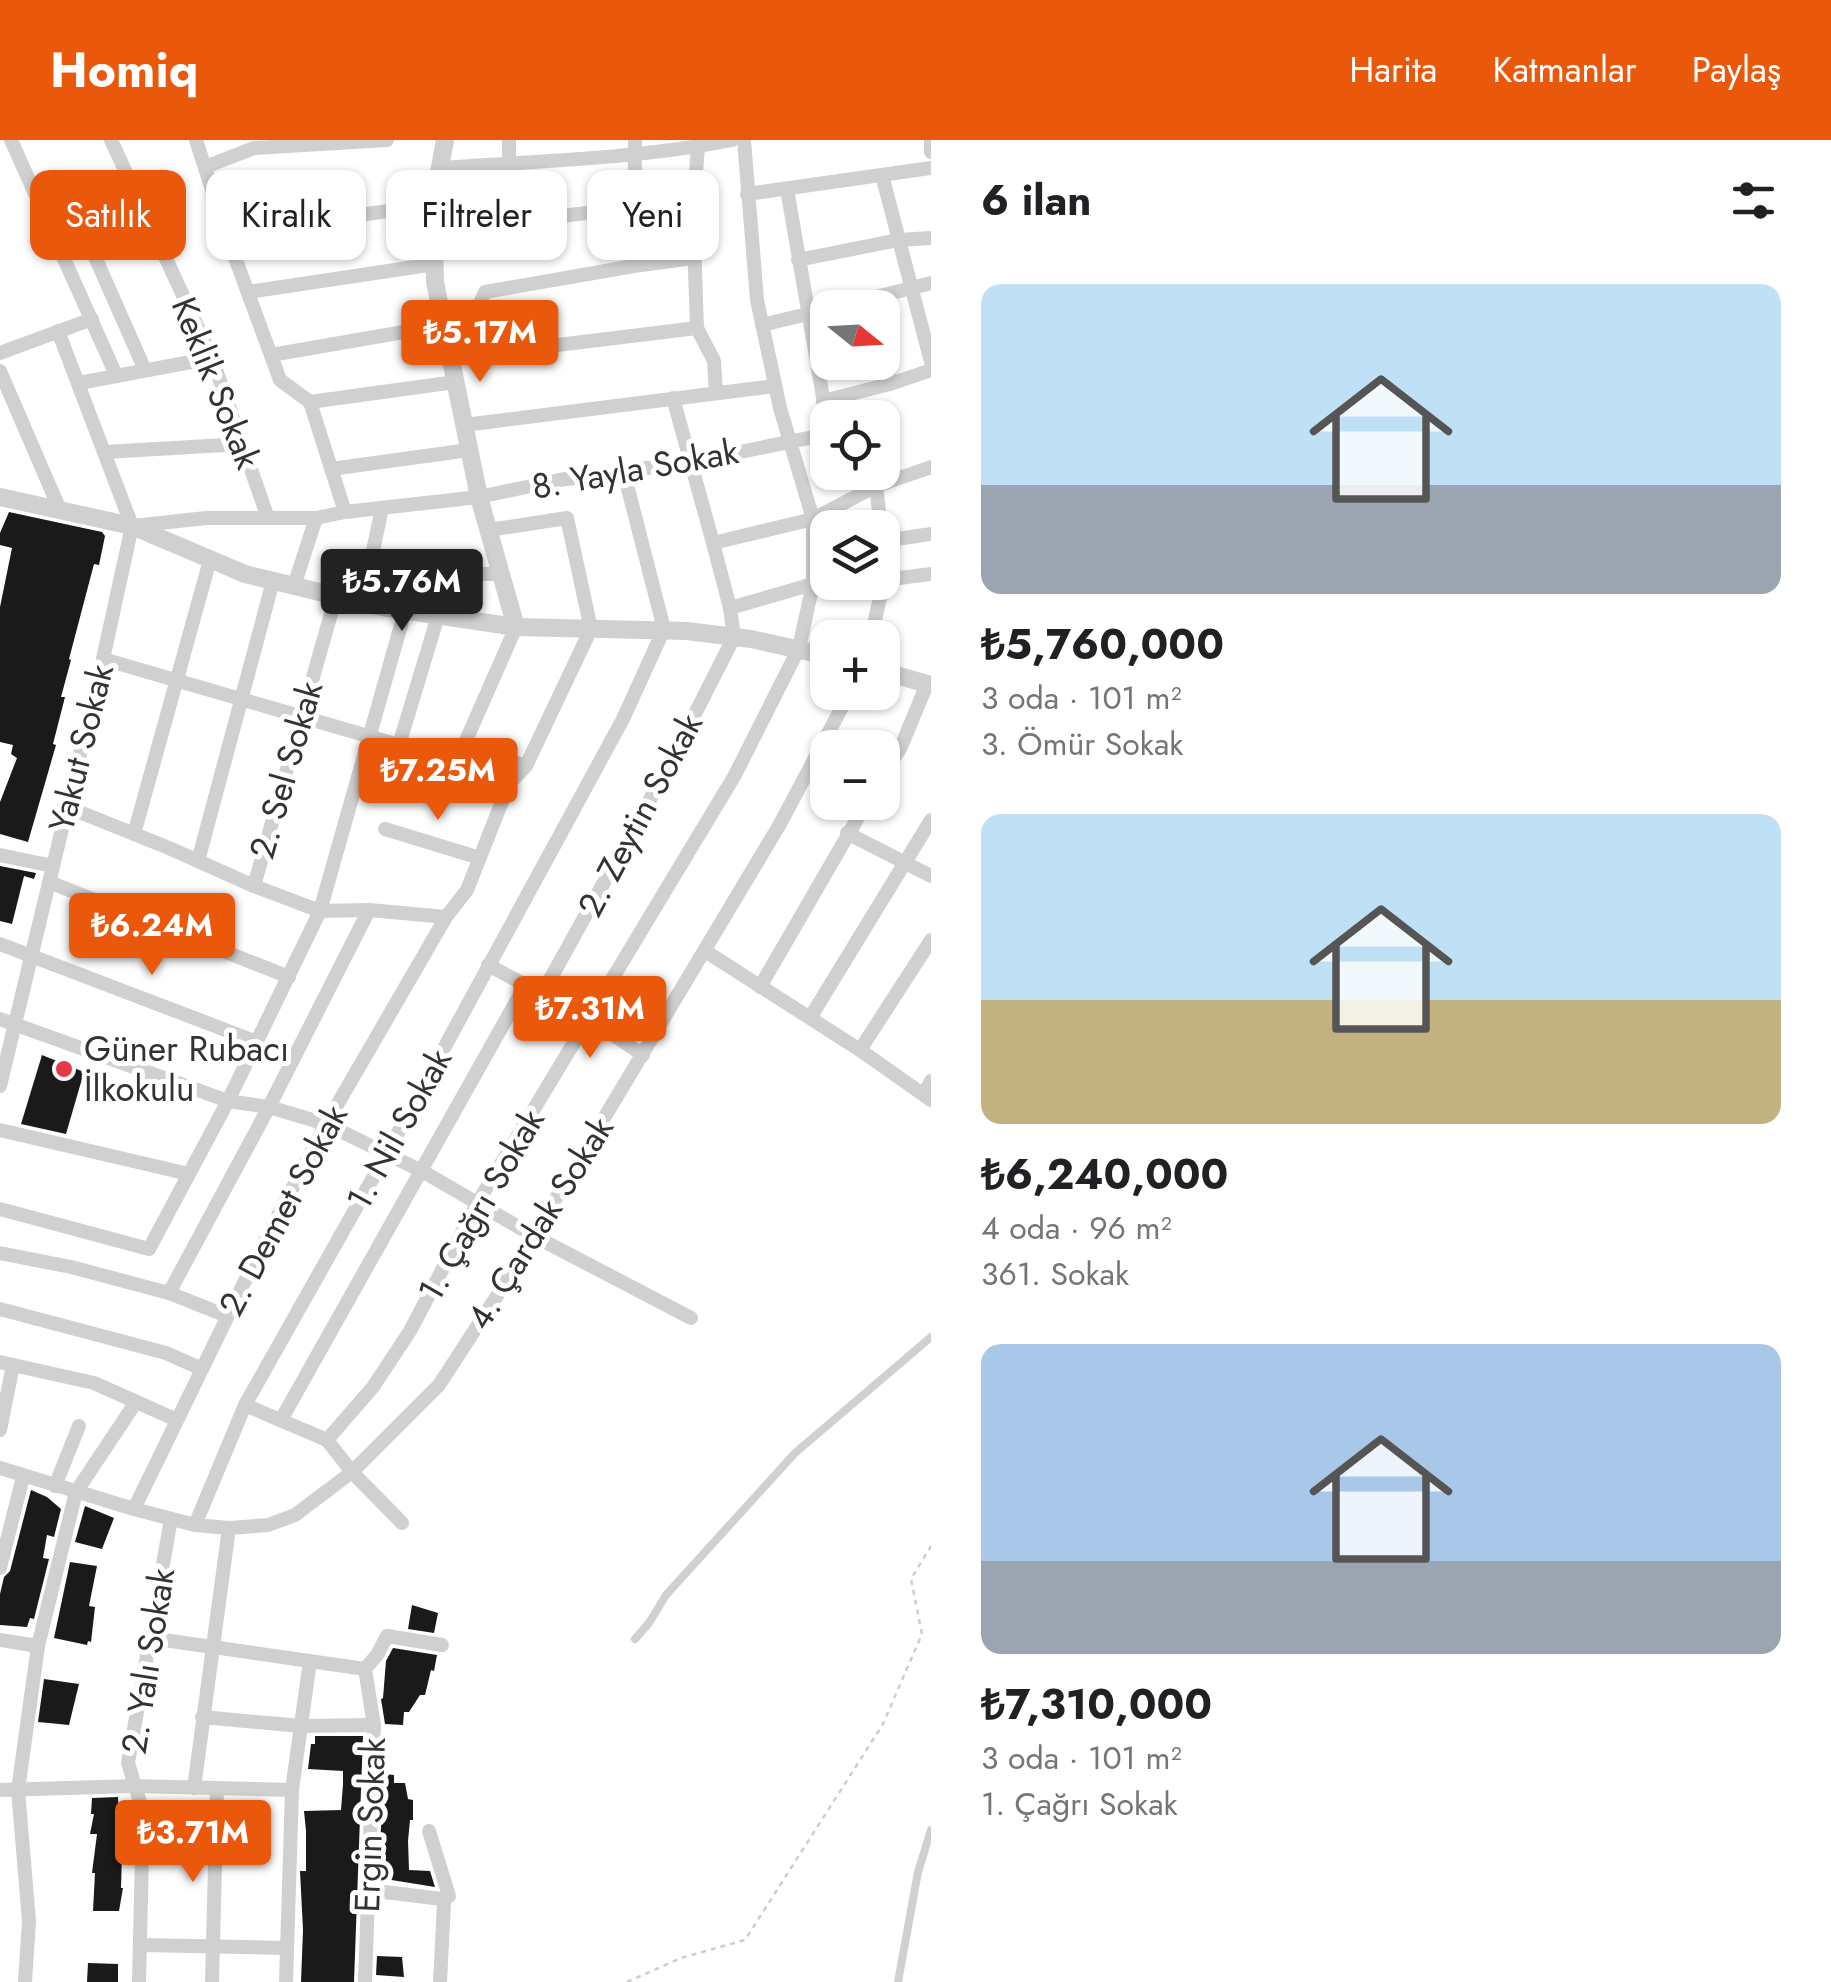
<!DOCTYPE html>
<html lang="tr">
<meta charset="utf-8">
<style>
body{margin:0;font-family:Jost,sans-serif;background:#f6f6f6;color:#202124;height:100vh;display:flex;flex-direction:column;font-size:38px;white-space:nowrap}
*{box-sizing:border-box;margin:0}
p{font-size:32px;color:#757577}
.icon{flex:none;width:55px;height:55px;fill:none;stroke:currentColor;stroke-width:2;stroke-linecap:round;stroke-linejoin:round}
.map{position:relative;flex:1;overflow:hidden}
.panel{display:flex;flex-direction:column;background:#fff;width:900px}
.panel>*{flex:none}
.banner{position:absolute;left:30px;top:30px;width:750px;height:90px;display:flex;gap:20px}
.needle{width:65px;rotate:108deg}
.tools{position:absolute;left:810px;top:150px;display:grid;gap:20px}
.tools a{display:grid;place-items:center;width:90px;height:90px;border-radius:20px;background:#fff;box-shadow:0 2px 8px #0004;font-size:50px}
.price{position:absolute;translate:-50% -85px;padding:0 22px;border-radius:10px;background:#ea580c;color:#fff;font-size:32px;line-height:65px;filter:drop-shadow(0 2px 5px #0008)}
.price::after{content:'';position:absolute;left:50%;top:60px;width:30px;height:22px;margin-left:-15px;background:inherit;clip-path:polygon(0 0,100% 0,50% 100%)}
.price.current{background:#222;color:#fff}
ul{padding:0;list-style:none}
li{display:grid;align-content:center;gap:20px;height:530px;padding:0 50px}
li span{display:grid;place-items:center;height:310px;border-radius:20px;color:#555}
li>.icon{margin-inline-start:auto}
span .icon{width:180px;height:180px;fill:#fffc;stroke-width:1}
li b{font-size:42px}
h2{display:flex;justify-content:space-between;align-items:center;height:120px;padding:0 50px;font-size:42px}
.tag{padding:0 35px;border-radius:20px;background:#fff;box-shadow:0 2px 8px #0004;font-size:35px;line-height:90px}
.tag.current{background:#ea580c;color:#fff}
header{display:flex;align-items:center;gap:60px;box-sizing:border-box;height:140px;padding:0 50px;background:#ea580c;color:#fff}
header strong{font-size:48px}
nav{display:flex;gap:55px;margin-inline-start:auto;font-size:35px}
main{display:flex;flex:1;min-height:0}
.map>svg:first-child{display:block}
</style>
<header>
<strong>Homiq</strong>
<nav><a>Harita</a><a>Katmanlar</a><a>Paylaş</a></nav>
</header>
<main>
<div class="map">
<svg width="931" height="1842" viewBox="0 0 931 1842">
<rect width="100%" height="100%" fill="#fff"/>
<g fill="#1a1a1a">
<path d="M9 372 102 392 105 396 99 425 94 424 69 519 71 520 61 557H65L53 604 56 605 28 702 0 694V662L17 618 11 614 13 605 0 602V467L12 408 0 405V393Z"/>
<path d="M0 726 36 733 34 739 24 736 12 784 0 781Z"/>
<path d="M42 915 84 932 66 994 21 984Z"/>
<path d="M31 1350 47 1357 61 1369 54 1397 47 1395 43 1418 49 1419 34 1479 30 1478 27 1487 0 1485V1454L4 1437 10 1431Z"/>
<path d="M85 1366 114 1378 102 1409 75 1402Z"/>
<path d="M70 1422 97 1426 89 1466 95 1467 91 1502 88 1501 87 1505 54 1498Z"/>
<path d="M412 1465 438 1473 434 1493 408 1489Z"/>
<path d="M393 1508 437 1515 434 1531 431 1530 425 1555H420L409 1572H404L403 1585 385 1584 381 1559 383 1558 386 1521Z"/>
<path d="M44 1539 79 1544 69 1585 38 1582Z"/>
<path d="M315 1596H363L354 1842H301L303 1790 300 1731H306V1691L304 1671 341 1670 343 1644V1631L308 1629 311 1604H315Z"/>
<path d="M383 1634 394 1635V1643H405L408 1659 413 1660V1680H410L408 1701 409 1730 430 1731 435 1747 379 1738Z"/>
<path d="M118 1657 119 1675H123L118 1713H122L121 1748H123L119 1771H93L95 1733H92L97 1694H90L94 1674H91L92 1658Z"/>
<path d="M377 1816 402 1817 404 1837 376 1835Z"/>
<path d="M88 1823 118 1824V1842H87Z"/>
</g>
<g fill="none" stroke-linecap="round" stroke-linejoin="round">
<path stroke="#cdcdcd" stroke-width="2.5" stroke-dasharray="5 5" stroke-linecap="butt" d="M627 1842 681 1818 745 1800 883 1584 922 1494 911 1439 931 1406"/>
<g stroke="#d0d0d0" stroke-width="8">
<path d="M635 1499 649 1483 666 1455 795 1313 931 1197"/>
<path d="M898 1842 918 1732 931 1690"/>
</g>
<g stroke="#d0d0d0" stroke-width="14">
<path d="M11 0 116 235"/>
<path d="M111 0 212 218 268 378"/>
<path d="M196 0 226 93 280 240 310 262"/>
<path d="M931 0V12"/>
<path d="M698 7 693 72 697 188 714 221 716 253"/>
<path d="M509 23V0"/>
<path d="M205 27 254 8 387 0"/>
<path d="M440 28C537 21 637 19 732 0"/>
<path d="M882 35 931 222"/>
<path d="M787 49 828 286"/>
<path d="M747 54 931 28"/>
<path d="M39 62 69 58 145 230"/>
<path d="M434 92 634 67"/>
<path d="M226 93 433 65"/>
<path d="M798 120 898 100 931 98"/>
<path d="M634 126 635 0"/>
<path d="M248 152 435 124"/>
<path d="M833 168 931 143"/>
<path d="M441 172 479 166 485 152 634 126 693 118"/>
<path d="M762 185 828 169"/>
<path d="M58 191 132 386"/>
<path d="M882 194 890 244"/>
<path d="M0 213 92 179"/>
<path d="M271 215 444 185"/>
<path d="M451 218 697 188"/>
<path d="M0 231 60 370"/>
<path d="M79 243 212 218"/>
<path d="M823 261 890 244 931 230"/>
<path d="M310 262 455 242"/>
<path d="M310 262 345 372"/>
<path d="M464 285 775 246"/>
<path d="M105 312 242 304"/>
<path d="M331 329 469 310"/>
<path d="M876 346 881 388"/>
<path d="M133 386 206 378H316L345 372 479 357 559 340 691 322 828 294"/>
<path d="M883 401 931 394"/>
<path d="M713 403 813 379 876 346 931 327"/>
<path d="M371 423 425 434H501"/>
<path d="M884 440 931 434"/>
<path d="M294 446 316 378"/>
<path d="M362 463 382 368"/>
<path d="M730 468 813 444"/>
<path d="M871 498 884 440 882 400"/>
<path d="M103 519 399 605 438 476"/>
<path d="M463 606 526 626"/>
<path d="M882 637 901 607 927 544"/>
<path d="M445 648 516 487"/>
<path d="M67 667 169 708 254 746 320 771 369 770 446 777"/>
<path d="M385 689 480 718"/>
<path d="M847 693 931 736"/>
<path d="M134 694 210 420"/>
<path d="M0 715 53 726"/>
<path d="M198 721 273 441"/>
<path d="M49 742 289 837"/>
<path d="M254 746 336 456"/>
<path d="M0 804 257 902"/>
<path d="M705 811 860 910 931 960"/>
<path d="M488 825 590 879 643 915"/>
<path d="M760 847 867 662"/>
<path d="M543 852 668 627 734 497 730 468 713 403 673 258"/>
<path d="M810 878 931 680"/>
<path d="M0 879 228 961 269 967 326 984 422 1031 534 1096 691 1178"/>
<path d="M860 910 931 800"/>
<path d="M0 946 103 519 132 386"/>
<path d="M924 954 931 941"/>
<path d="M0 990 189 1034"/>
<path d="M0 1069 149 1109 228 961 320 771 405 471"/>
<path d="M0 1113 71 1127 169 1153 227 1176"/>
<path d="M169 1153 269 967 369 770"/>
<path d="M0 1169 166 1213 202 1229"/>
<path d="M0 1222 94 1243 177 1280"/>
<path d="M245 1265 327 1300 352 1332 402 1383"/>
<path d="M281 1280 526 844"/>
<path d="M0 1290 13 1225"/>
<path d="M327 1300 373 1247 410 1191 478 1062 735 635 799 508 813 444V379L780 268 757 160 744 0"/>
<path d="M0 1328 134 1369 195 1385 229 1388 268 1385 295 1375 352 1332 439 1245 506 1142 780 684 850 552"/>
<path d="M55 1346 79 1286"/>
<path d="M134 1369 260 1110 326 984 446 777 467 750 509 644 526 626 591 489 567 378 489 390"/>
<path d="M195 1385 245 1265 387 1013 623 579 664 489 624 333"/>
<path d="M0 1428 23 1337"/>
<path d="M150 1498 365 1529"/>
<path d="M0 1500 38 1506"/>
<path d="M365 1529 377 1515 387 1496 442 1505"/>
<path d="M202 1577 301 1586 374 1585"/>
<path d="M194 1648 229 1388"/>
<path d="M0 1650 135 1646 292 1650"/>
<path d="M368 1750 442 1759 449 1756 429 1691"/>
<path d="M140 1805 287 1808"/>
<path d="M25 1842 29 1781 18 1650 38 1506 76 1352 136 1262"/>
<path d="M139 1842 143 1672 128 1623 171 1379"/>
<path d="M212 1842 217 1648"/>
<path d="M286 1842 292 1650 310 1521"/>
<path d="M365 1842 374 1585 365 1529"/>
<path d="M440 1842 444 1763 442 1759"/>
</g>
<g stroke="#d0d0d0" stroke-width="18">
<path d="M445 0 433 65 435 142 479 357 516 487"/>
<path d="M0 357 132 386 245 434 382 467 516 487 687 491 751 499 828 516"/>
<path d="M882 531 931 545"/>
</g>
</g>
<circle fill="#e63946" stroke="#fff" stroke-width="4" cx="64" cy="929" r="10"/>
<g text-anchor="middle" stroke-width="10" stroke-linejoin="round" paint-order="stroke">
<g font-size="35" fill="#333" stroke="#fff">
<text transform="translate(216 243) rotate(68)" y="12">Keklik Sokak</text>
<text transform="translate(635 329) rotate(-10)" y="12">8. Yayla Sokak</text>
<text transform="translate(81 608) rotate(-76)" y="12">Yakut Sokak</text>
<text transform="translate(286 630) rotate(-74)" y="12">2. Sel Sokak</text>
<text transform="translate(640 675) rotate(-62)" y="12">2. Zeytin Sokak</text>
<text transform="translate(399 989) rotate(-61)" y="12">1. Nil Sokak</text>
<text transform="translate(481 1065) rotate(-60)" y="12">1. Çağrı Sokak</text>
<text transform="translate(283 1070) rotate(-62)" y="12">2. Demet Sokak</text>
<text transform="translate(540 1083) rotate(-58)" y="12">4. Çardak Sokak</text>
<text transform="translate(148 1521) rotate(-81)" y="12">2. Yalı Sokak</text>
<text transform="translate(370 1685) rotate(-88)" y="12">Ergin Sokak</text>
</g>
<g font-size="35" fill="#333" stroke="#fff" text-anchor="start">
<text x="84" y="921">Güner Rubacı<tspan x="84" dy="40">İlkokulu</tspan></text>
</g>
</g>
</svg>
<div class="tools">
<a><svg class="needle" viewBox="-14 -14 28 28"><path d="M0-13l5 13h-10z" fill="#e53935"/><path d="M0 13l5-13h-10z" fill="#757577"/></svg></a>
<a><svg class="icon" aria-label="locate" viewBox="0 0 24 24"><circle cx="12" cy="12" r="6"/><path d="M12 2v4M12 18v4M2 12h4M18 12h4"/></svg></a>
<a><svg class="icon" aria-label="layers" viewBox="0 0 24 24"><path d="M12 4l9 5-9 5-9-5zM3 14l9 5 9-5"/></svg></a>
<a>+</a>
<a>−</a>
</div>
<b class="price" style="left:480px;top:245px">₺5.17M</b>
<b class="price current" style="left:402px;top:494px">₺5.76M</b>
<b class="price" style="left:438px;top:683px">₺7.25M</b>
<b class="price" style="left:152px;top:838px">₺6.24M</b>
<b class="price" style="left:590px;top:921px">₺7.31M</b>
<b class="price" style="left:193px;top:1745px">₺3.71M</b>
<div class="banner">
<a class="tag current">Satılık</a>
<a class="tag">Kiralık</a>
<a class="tag">Filtreler</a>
<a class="tag">Yeni</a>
</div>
</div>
<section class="panel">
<h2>6 ilan<svg class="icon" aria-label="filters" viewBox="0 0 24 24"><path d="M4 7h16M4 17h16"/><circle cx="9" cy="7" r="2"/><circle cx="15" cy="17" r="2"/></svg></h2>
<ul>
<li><span style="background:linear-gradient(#bfe0f5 65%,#9aa5b1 0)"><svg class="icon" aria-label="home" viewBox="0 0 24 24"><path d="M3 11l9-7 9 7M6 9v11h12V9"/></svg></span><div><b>₺5,760,000</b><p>3 oda · 101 m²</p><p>3. Ömür Sokak</p></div></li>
<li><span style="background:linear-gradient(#bfe0f5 60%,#c2b280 0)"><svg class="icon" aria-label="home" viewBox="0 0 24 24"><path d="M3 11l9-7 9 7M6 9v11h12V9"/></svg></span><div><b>₺6,240,000</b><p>4 oda · 96 m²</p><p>361. Sokak</p></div></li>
<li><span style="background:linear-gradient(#a9c7e8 70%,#9aa5b1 0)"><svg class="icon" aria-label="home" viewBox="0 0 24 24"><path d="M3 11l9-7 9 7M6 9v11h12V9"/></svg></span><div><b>₺7,310,000</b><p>3 oda · 101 m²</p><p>1. Çağrı Sokak</p></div></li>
</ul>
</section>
</main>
